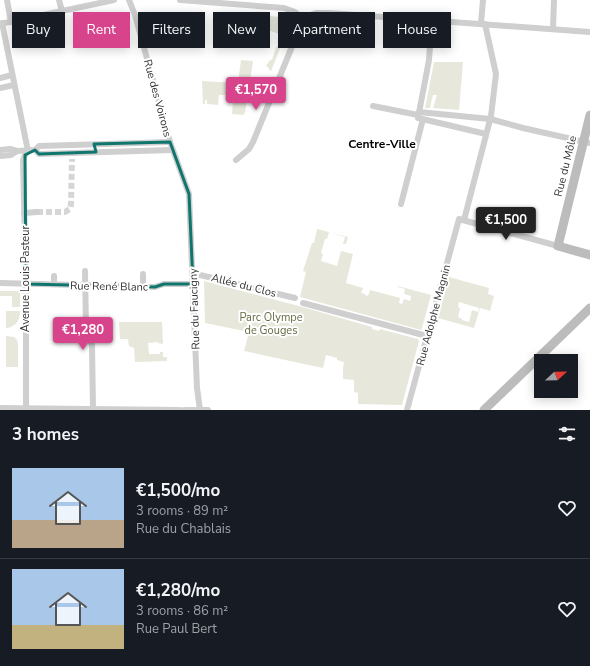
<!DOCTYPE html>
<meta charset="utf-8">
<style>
body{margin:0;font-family:"Nunito Sans",sans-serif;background:#20242c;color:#f1f3f6;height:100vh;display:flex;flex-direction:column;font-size:15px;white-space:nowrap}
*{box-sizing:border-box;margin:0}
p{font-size:13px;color:#9ea1a6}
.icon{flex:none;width:22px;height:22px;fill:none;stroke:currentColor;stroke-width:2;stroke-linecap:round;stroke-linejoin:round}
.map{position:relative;height:410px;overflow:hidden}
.details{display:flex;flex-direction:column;background:#171b24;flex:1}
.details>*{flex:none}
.guide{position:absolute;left:12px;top:12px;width:566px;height:36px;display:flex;gap:8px}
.needle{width:26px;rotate:68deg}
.fabs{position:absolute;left:534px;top:354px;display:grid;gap:8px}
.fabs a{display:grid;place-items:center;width:44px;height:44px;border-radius:0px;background:#171b24;box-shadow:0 2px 10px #0003;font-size:20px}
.price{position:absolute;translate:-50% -34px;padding:0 9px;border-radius:4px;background:#d8448b;color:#fff;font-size:13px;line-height:26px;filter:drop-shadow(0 1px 2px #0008)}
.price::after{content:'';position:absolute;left:50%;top:24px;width:12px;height:9px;margin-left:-6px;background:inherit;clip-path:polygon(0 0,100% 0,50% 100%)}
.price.on{background:#222;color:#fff}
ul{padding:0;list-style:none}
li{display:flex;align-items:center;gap:12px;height:100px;padding:0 12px}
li+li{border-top:1px solid #363941}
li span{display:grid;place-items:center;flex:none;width:112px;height:80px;border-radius:0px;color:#555}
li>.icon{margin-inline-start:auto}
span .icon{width:48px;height:48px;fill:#fffc;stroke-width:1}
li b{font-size:17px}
h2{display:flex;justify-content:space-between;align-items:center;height:48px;padding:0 12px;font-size:17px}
.tag{padding:0 14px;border-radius:0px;background:#171b24;box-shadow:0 2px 10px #0003;font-size:14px;line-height:36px}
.tag.on{background:#d8448b;color:#fff}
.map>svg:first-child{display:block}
</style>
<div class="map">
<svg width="590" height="410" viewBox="0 0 590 410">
<rect width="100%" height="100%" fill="#fff"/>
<g fill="#e7e8db" fill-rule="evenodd">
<path d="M260 15 279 17 288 29 271 71 269 70V68L266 66 270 60H272L276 47H277L282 35 268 30 263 42 256 40Z"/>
<path d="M241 60 253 61 245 113H244V115L232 114 233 101 225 100V95H219L218 105 207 104V100H205V104H203L202 81 235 83 236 82H238Z"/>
<path d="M434 62H463L459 110 433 108 437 95H433L430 108H425Z"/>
<path d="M317 229 348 237 346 244H343L345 237 329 232 327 239H325L321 253 323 254 321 261 337 266 341 251 353 254 346 283 363 288 361 293 365 294V295L368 296 370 290 400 298 399 303 402 304 404 299 410 301 411 296 404 294 405 289 398 287V286L431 295 422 328 421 330 300 297 306 272 303 271 312 243H314Z"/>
<path d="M449 277 489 288 488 294 494 296 490 311 480 308 474 328 438 318ZM459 302 479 308 478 312 472 310 469 322 462 320V319L458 317 460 308 458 307Z"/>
<path d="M204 281 299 306 372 327V329L379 331 380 329 418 339 419 341 402 405 358 404V393L354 392V380L343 379V368L344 362 337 360V358L326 355 323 368 244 351 249 332 205 323Z"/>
<path d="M0 291H20V307H12V296H0Z"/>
<path d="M6 311H20C20 321 16 327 6 328Z"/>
<path d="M119 322H162L163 344 158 343 157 342 148 343 149 354H160V352H163V357H167V361L135 362 134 348 129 346 128 339H120Z"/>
<path d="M6 336 14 337 17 340 18 344V367H6Z"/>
</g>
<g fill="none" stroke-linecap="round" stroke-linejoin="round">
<path stroke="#d6d6d6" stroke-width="6" stroke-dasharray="6 3" stroke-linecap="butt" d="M37 212H65L70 209 71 204 72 159"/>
<g stroke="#cfcfcf" stroke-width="6">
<path d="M7 0 11 22"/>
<path d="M59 0 62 11"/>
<path d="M129 0 135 15 170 142 189 194 197 388 200 410"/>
<path d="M180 0 284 8 295 12 304 19"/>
<path d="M432 20 429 60 418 118 486 134"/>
<path d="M2 23 28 151 25 155 23 160 26 284V410"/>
<path d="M481 23 483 0"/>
<path d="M0 24 114 0"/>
<path d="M553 29 554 0"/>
<path d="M0 78 12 75"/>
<path d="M0 88 14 85"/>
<path d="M373 106 418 115"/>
<path d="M419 112 490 119 523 128 590 143"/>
<path d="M0 150 10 149 17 151"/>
<path d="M35 150 39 154 172 150"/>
<path d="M0 156 11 155 17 151 35 150 39 146 170 142"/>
<path d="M236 160 249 149 253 142 300 27 304 19 310 15 316 13H329L590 32"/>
<path d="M401 204 423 119"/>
<path d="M24 213 37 212"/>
<path d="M464 220 491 116 496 74 485 24"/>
<path d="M85 271 86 327 92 345 93 409"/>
<path d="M192 273 295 298"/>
<path d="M143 274V287"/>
<path d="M0 283 155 287 164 284H193"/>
<path d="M54 284V276"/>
<path d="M303 303 427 336"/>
<path d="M0 408 180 410"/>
<path d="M184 410H208"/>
<path d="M407 410 459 219 558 246"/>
</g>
<g stroke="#bcbcbc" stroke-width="9">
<path d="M590 115 558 246 590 255"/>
<path d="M484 410 590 308"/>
</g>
</g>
<path fill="none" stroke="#0f766e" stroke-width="3" stroke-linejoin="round" d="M170 142 189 194 193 284H164L155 287 26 284 25 155 35 150 39 154 96 152 94 144Z"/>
<g text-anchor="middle" stroke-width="4" stroke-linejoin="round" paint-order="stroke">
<g font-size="11" fill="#323232" stroke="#fff">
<text transform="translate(158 98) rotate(75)" y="4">Rue des Voirons</text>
<text transform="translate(565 166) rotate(-76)" y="4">Rue du Môle</text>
<text transform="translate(25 279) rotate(-90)" y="4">Avenue Louis Pasteur</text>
<text transform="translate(244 285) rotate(14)" y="4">Allée du Clos</text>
<text transform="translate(109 286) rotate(1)" y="4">Rue René Blanc</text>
<text transform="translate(194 309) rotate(-92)" y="4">Rue du Faucigny</text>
<text transform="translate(433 315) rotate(-75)" y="4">Rue Adolphe Magnin</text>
</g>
<g font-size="11" fill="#656b42" stroke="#fff">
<text x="271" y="321">Parc Olympe<tspan x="271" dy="13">de Gouges</tspan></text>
</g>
<g font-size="12" font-weight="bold" fill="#000" stroke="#fff">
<text x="382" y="148">Centre-Ville</text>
</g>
</g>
</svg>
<div class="fabs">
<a><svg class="needle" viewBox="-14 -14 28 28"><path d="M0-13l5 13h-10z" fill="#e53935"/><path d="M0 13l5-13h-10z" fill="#9ea1a6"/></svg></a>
</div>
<b class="price" style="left:256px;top:111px">€1,570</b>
<b class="price on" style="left:506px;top:241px">€1,500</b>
<b class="price" style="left:83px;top:351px">€1,280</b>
<div class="guide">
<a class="tag">Buy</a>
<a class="tag on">Rent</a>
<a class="tag">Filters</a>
<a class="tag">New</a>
<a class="tag">Apartment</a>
<a class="tag">House</a>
</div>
</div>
<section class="details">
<h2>3 homes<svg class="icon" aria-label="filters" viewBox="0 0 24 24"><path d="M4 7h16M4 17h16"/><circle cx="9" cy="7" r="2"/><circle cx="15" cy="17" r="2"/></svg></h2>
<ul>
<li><span style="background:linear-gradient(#a9c7e8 65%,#b9a48a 0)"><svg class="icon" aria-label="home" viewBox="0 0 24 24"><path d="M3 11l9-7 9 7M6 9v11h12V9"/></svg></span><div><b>€1,500/mo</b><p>3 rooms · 89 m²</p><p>Rue du Chablais</p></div><svg class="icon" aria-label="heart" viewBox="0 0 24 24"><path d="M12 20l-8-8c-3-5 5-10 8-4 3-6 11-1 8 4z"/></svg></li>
<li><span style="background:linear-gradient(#a9c7e8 70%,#c2b280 0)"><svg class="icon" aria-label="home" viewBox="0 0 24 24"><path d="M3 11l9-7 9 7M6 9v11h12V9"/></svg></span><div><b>€1,280/mo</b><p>3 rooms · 86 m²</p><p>Rue Paul Bert</p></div><svg class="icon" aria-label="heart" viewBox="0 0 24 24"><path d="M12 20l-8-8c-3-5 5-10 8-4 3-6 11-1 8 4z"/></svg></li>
</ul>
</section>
